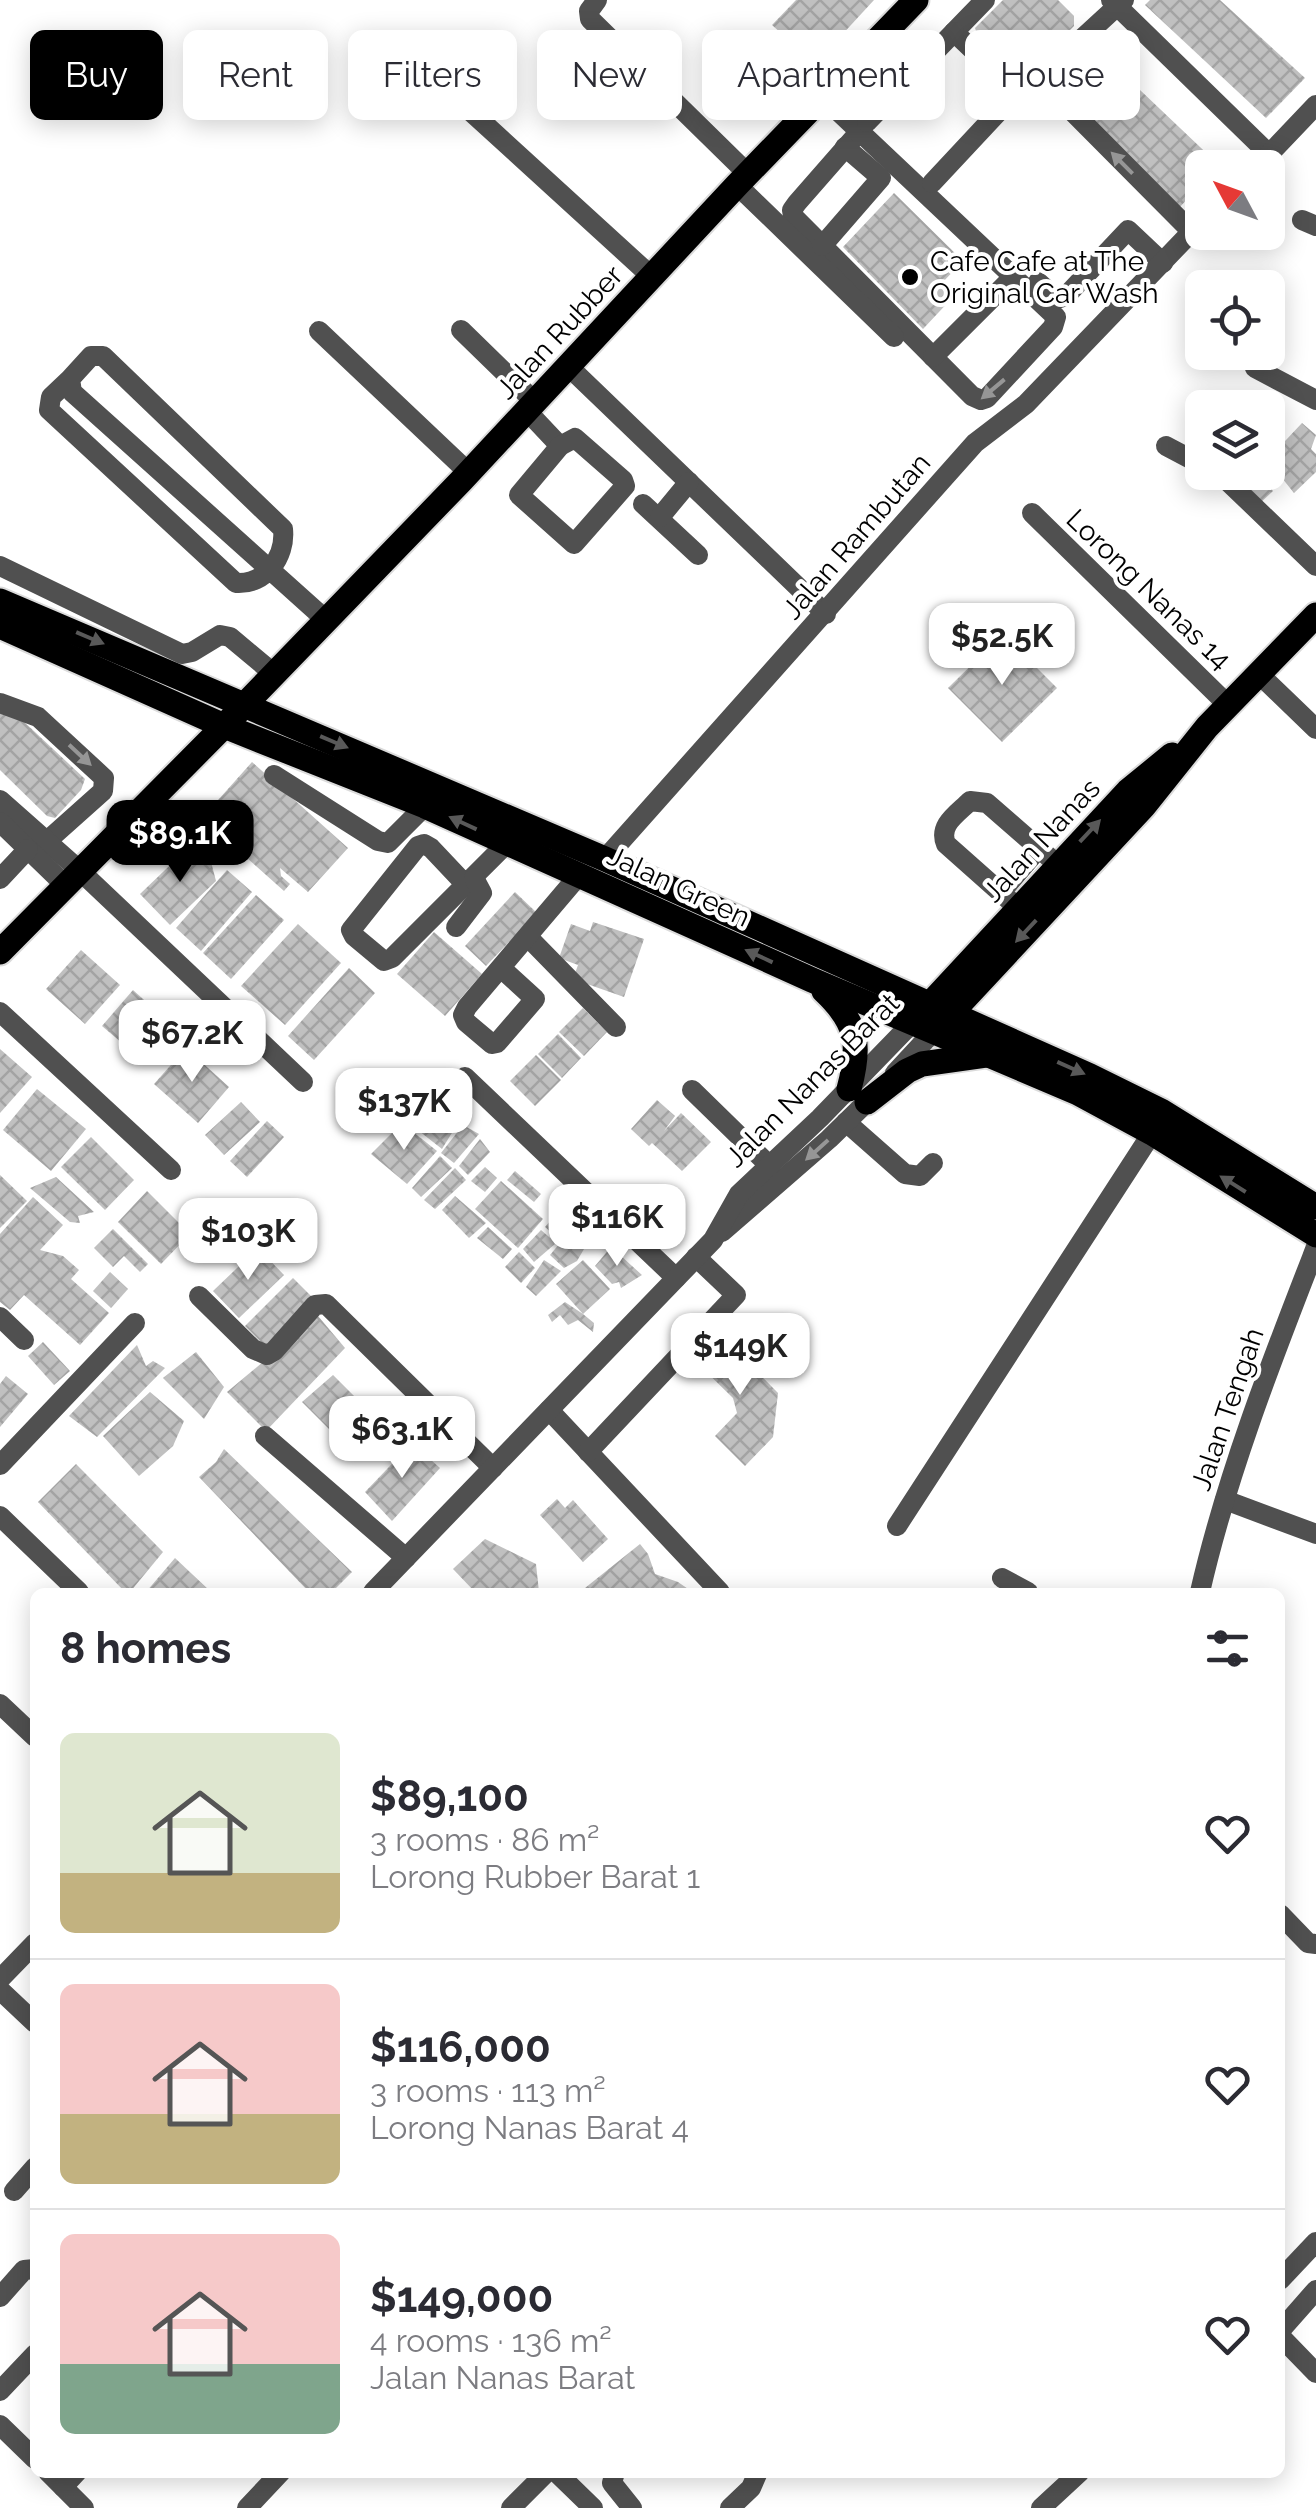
<!DOCTYPE html>
<meta charset="utf-8">
<style>
body{margin:0;font-family:Raleway,sans-serif;background:#f2f2f3;color:#2b2b33;height:100vh;display:flex;flex-direction:column;font-size:38px;white-space:nowrap}
*{box-sizing:border-box;margin:0}
p{font-size:32px;color:#7c7c81}
.icon{flex:none;width:55px;height:55px;fill:none;stroke:currentColor;stroke-width:2;stroke-linecap:round;stroke-linejoin:round}
.map{position:relative;flex:1;overflow:hidden}
.sheet{position:absolute;left:30px;top:1588px;width:1255px;height:890px;display:flex;flex-direction:column;background:#fff;border-radius:15px;box-shadow:0 5px 25px #0003}
.sheet>*{flex:none}
.banner{position:absolute;left:30px;top:30px;width:1258px;height:90px;display:flex;gap:20px}
.needle{width:65px;rotate:311deg}
.fabs{position:absolute;left:1185px;top:150px;display:grid;gap:20px}
.fabs a{display:grid;place-items:center;width:100px;height:100px;border-radius:15px;background:#fff;box-shadow:0 5px 25px #0003;font-size:50px}
.price{position:absolute;translate:-50% -85px;padding:0 22px;border-radius:20px;background:#fff;color:#222;font-size:32px;line-height:65px;filter:drop-shadow(0 2px 5px #0008)}
.price::after{content:'';position:absolute;left:50%;top:60px;width:30px;height:22px;margin-left:-15px;background:inherit;clip-path:polygon(0 0,100% 0,50% 100%)}
.price.on{background:#000;color:#fff}
ul{padding:0;list-style:none}
li{display:flex;align-items:center;gap:30px;height:250px;padding:0 30px}
li+li{border-top:2px solid #e1e1e2}
li span{display:grid;place-items:center;flex:none;width:280px;height:200px;border-radius:15px;color:#555}
li>.icon{margin-inline-start:auto}
span .icon{width:120px;height:120px;fill:#fffc;stroke-width:1}
li b{font-size:42px}
h2{display:flex;justify-content:space-between;align-items:center;height:120px;padding:0 30px;font-size:42px}
.tag{padding:0 35px;border-radius:15px;background:#fff;box-shadow:0 5px 25px #0003;font-size:35px;line-height:90px}
.tag.on{background:#000;color:#fff}
.map>svg:first-child{display:block}
</style>
<div class="map">
<svg width="1316" height="2508" viewBox="0 0 1316 2508">
<defs>
<pattern id="building-cross-hatch" width="8" height="8" patternUnits="userSpaceOnUse" patternTransform="scale(2.5)"><rect width="8" height="8" fill="#c0c0c0"/><path d="M0 0l8 8M0 8l8-8" fill="none" stroke="#a3a3a3"/></pattern>
</defs>
<rect width="100%" height="100%" fill="#fff"/>
<g fill="url(#building-cross-hatch)">
<path d="M796 0H874L815 64 772 25Z"/>
<path d="M1003 0H1058L1074 16V26L1025 75 1013 73 978 37 975 28Z"/>
<path d="M1150 0H1220L1305 78 1266 118 1145 5Z"/>
<path d="M1100 52 1220 166 1202 168V183L1179 208 1060 93Z"/>
<path d="M894 193 963 261 941 284 954 296 923 329 843 247Z"/>
<path d="M1302 423 1316 435 1311 449 1316 454V472L1294 493 1282 478 1278 482 1268 472V459Z"/>
<path d="M1243 472H1259L1273 491 1259 504 1246 484 1237 479Z"/>
<path d="M1003 634 1057 688 1002 742 948 688Z"/>
<path d="M0 709 20 718 85 779 81 790 55 818 47 816 0 770Z"/>
<path d="M252 762 348 848 308 892 280 868 281 876 290 884 284 891 202 818Z"/>
<path d="M189 847 210 858 216 881 170 925 140 894Z"/>
<path d="M227 870 252 892 201 951 176 928Z"/>
<path d="M515 892 537 913 486 966 465 946Z"/>
<path d="M256 895 284 920 231 979 203 953Z"/>
<path d="M593 922 644 939 624 997 573 979 578 965 559 958 571 924 590 931Z"/>
<path d="M298 924 341 963 285 1025 241 986Z"/>
<path d="M434 932 482 974 445 1016 397 974Z"/>
<path d="M81 950 120 985 85 1024 46 989Z"/>
<path d="M349 968 375 993 314 1060 288 1036Z"/>
<path d="M133 990 173 1026 143 1061 102 1026Z"/>
<path d="M583 1008 607 1032 584 1056 559 1032Z"/>
<path d="M558 1034 581 1058 562 1078 538 1054Z"/>
<path d="M186 1048 229 1087 198 1123 154 1084Z"/>
<path d="M0 1049 32 1077 0 1113Z"/>
<path d="M536 1055 561 1080 535 1106 510 1081Z"/>
<path d="M37 1089 86 1129 51 1171 3 1130Z"/>
<path d="M425 1096 443 1109 449 1104 461 1118 442 1149 405 1120Z"/>
<path d="M657 1100 675 1116 664 1131 681 1113 711 1142 682 1171 652 1143 649 1146 631 1129Z"/>
<path d="M241 1102 260 1122 224 1155 205 1135Z"/>
<path d="M267 1121 284 1137 247 1177 230 1161Z"/>
<path d="M402 1123 437 1151 407 1184 371 1154Z"/>
<path d="M463 1125 479 1134 454 1163 441 1153Z"/>
<path d="M91 1137 134 1180 105 1210 61 1167Z"/>
<path d="M480 1139 490 1152 468 1175 459 1166Z"/>
<path d="M440 1156 452 1168 421 1197 412 1188Z"/>
<path d="M485 1167 497 1178 485 1192 471 1181Z"/>
<path d="M455 1168 466 1180 435 1209 424 1200Z"/>
<path d="M515 1171 541 1194 534 1202 507 1180Z"/>
<path d="M0 1175 27 1201 0 1228Z"/>
<path d="M56 1177 94 1212 78 1216 80 1223 70 1222 30 1188Z"/>
<path d="M501 1181 543 1219 518 1248 475 1209Z"/>
<path d="M147 1191 190 1234 161 1264 118 1222Z"/>
<path d="M455 1196 486 1223 469 1238 442 1210Z"/>
<path d="M33 1197 63 1225 40 1250 63 1256 79 1270 71 1279 109 1313 80 1345 24 1295 10 1310 0 1302V1234Z"/>
<path d="M559 1211 573 1222 556 1237 545 1227Z"/>
<path d="M575 1225 591 1237 577 1261 564 1268 550 1255Z"/>
<path d="M488 1227 512 1249 503 1259 477 1238Z"/>
<path d="M113 1229 148 1264 140 1272 124 1256 113 1267 94 1248Z"/>
<path d="M541 1230 556 1243 534 1262 523 1249Z"/>
<path d="M611 1247 642 1275 621 1288 619 1282 612 1284 595 1266Z"/>
<path d="M258 1248 284 1275 239 1318 213 1291Z"/>
<path d="M519 1252 535 1268 521 1283 505 1267Z"/>
<path d="M544 1260 561 1271 536 1296 526 1287Z"/>
<path d="M583 1260 610 1289 583 1314 594 1323 593 1332 578 1320 568 1325 560 1315 552 1322 548 1315 565 1302 583 1314 556 1284Z"/>
<path d="M110 1272 128 1289 111 1308 93 1291Z"/>
<path d="M293 1278 313 1298 266 1347 245 1326Z"/>
<path d="M318 1316 345 1348 266 1431 227 1392Z"/>
<path d="M716 1330 778 1393 773 1437 745 1466 715 1436 737 1413 733 1398 691 1357Z"/>
<path d="M43 1342 70 1371 54 1385 28 1356Z"/>
<path d="M137 1345 146 1366 153 1361 165 1368 97 1437 69 1416Z"/>
<path d="M196 1352 224 1387 204 1419 163 1378Z"/>
<path d="M333 1375 387 1429 359 1459 302 1402Z"/>
<path d="M6 1376 28 1394 0 1427V1384Z"/>
<path d="M150 1392 184 1421 173 1446 139 1476 103 1436Z"/>
<path d="M412 1443 440 1468 392 1521 365 1492Z"/>
<path d="M224 1449 352 1572 332 1592H309L199 1477 216 1462Z"/>
<path d="M76 1464 163 1552 130 1592H125L38 1502Z"/>
<path d="M557 1499 565 1508 573 1500 608 1539 583 1562 540 1515Z"/>
<path d="M485 1539 536 1564 539 1592H475L453 1569Z"/>
<path d="M640 1544 648 1554 655 1574 678 1582 688 1589 685 1592H580Z"/>
<path d="M175 1558 211 1592H146Z"/>
</g>
<g fill="none" stroke-linecap="round" stroke-linejoin="round">
<defs>
<g id="major">
<path d="M0 601 605 859 1090 1076 1161 1111 1316 1207"/>
<path d="M0 626 224 726 425 806 812 980 1078 1093 1152 1133 1316 1235"/>
<path d="M0 952 224 726 461 481 737 185 916 0"/>
<path d="M824 991C858 1023 861 1045 849 1089"/>
<path d="M918 1017 1128 791 1172 755"/>
<path d="M941 1024 1144 806 1207 727 1316 615"/>
<path d="M867 1102 907 1071 922 1064 986 1055"/>
</g>
</defs>
<use href="#major" stroke="#dbdbdb" stroke-width="29"/>
<g stroke="#505050" stroke-width="20">
<path d="M597 0 589 11 590 19 748 174"/>
<path d="M985 0 954 32 1017 92 1039 78 1192 232"/>
<path d="M1111 0 1269 154"/>
<path d="M1039 78 1124 0"/>
<path d="M822 96 1056 317 1053 327 987 398 981 400 972 396 793 216 792 210 797 203 860 131"/>
<path d="M467 108 651 276"/>
<path d="M867 122 954 32"/>
<path d="M1256 168 1316 105"/>
<path d="M932 183 1017 92"/>
<path d="M737 185 894 337"/>
<path d="M1302 220 1316 226"/>
<path d="M822 246 881 178 845 147"/>
<path d="M1038 282 1057 299 1066 296 1128 230 1163 263"/>
<path d="M461 330 535 402"/>
<path d="M319 331 468 472"/>
<path d="M933 357 1013 277"/>
<path d="M568 366 826 614"/>
<path d="M1255 368 1316 400"/>
<path d="M70 379 51 397 49 410 236 583C265 585 286 557 283 529L103 356H91L70 379 72 392 326 620"/>
<path d="M527 411 560 446"/>
<path d="M575 438 623 480 625 486 574 544 519 495 560 446Z"/>
<path d="M1166 446 1202 465"/>
<path d="M1218 472 1316 566"/>
<path d="M643 504 698 555"/>
<path d="M1032 513 1228 705"/>
<path d="M660 517 689 482"/>
<path d="M0 566 182 654 192 652 220 635 230 637 273 673"/>
<path d="M1259 674 1316 729"/>
<path d="M0 703 38 717 104 778 103 791 47 841"/>
<path d="M274 775 378 841 388 843 425 806"/>
<path d="M0 800 78 869 303 1082"/>
<path d="M0 822 64 884"/>
<path d="M605 859 975 443 1026 404 1202 221"/>
<path d="M0 879 28 849"/>
<path d="M465 884 431 848 424 844 418 846 351 930 354 936 384 961 392 958 507 843"/>
<path d="M1002 891 1039 848"/>
<path d="M1018 908 946 844C938 825 957 814 970 801L987 803 1058 865"/>
<path d="M456 927 482 893 474 878"/>
<path d="M528 937 616 1027"/>
<path d="M501 968 535 999 497 1043 492 1044 466 1022 463 1015 467 1007 580 874"/>
<path d="M0 1012 171 1170"/>
<path d="M895 1073 934 1031"/>
<path d="M465 1077 676 1278"/>
<path d="M692 1090 770 1166"/>
<path d="M846 1122 905 1174 920 1176 933 1163"/>
<path d="M722 1232 829 1139 875 1094"/>
<path d="M199 1296 253 1349 267 1355 274 1351 315 1305 326 1304 493 1468"/>
<path d="M0 1317 24 1340"/>
<path d="M549 1410 720 1592"/>
<path d="M265 1436 406 1558"/>
<path d="M588 1452 736 1295 696 1257"/>
<path d="M0 1465 135 1323"/>
<path d="M1225 1500 1316 1534"/>
<path d="M0 1516 79 1592"/>
<path d="M897 1526 1152 1133"/>
<path d="M1002 1578 1028 1592"/>
<path d="M373 1592 713 1240 739 1194 820 1118 913 1022"/>
<path d="M1200 1592C1227 1474 1272 1360 1316 1247"/>
<path d="M0 1704 35 1737"/>
<path d="M1280 1914 1308 1943 1316 1944"/>
<path d="M0 1979 35 1943"/>
<path d="M0 1990 35 2023"/>
<path d="M14 2191 35 2167"/>
<path d="M1280 2280 1316 2242"/>
<path d="M0 2297 24 2270 35 2269"/>
<path d="M1280 2331 1316 2290"/>
<path d="M1280 2336 1316 2373"/>
<path d="M0 2391 35 2354"/>
<path d="M0 2425 35 2459"/>
<path d="M48 2472 84 2508"/>
<path d="M556 2472 593 2508"/>
<path d="M615 2472 612 2483 632 2508"/>
<path d="M63 2487 77 2472"/>
<path d="M247 2508 281 2472"/>
<path d="M511 2508 547 2472"/>
<path d="M730 2508 751 2488 758 2472"/>
<path d="M1041 2508 1080 2472"/>
</g>
<use href="#major" stroke="#000" stroke-width="25"/>
</g>
<defs><path id="oneway-solid" d="M-6-.8H1V-3.2L6.5 0L1 3.2V.8H-6Z" transform="scale(2.5)"/></defs>
<g fill="#969696">
<use href="#oneway-solid" transform="translate(1122 163) rotate(-135)"/>
<use href="#oneway-solid" transform="translate(993 389) rotate(140)"/>
<use href="#oneway-solid" transform="translate(80 755) rotate(43)"/>
<use href="#oneway-solid" transform="translate(817 1150) rotate(138)"/>
</g>
<g fill="#595959">
<use href="#oneway-solid" transform="translate(90 638) rotate(23)"/>
<use href="#oneway-solid" transform="translate(334 742) rotate(23)"/>
<use href="#oneway-solid" transform="translate(463 823) rotate(-155)"/>
<use href="#oneway-solid" transform="translate(1090 831) rotate(-47)"/>
<use href="#oneway-solid" transform="translate(1026 931) rotate(133)"/>
<use href="#oneway-solid" transform="translate(759 956) rotate(-155)"/>
<use href="#oneway-solid" transform="translate(1071 1068) rotate(24)"/>
<use href="#oneway-solid" transform="translate(1233 1184) rotate(-148)"/>
</g>
<circle fill="#000" stroke="#fff" stroke-width="4" cx="910" cy="277" r="10"/>
<g text-anchor="middle" stroke-width="8" stroke-linejoin="round" paint-order="stroke">
<g font-size="28" fill="#000" stroke="#fff" text-anchor="start">
<text x="930" y="271">Cafe Cafe at The<tspan x="930" dy="32">Original Car Wash</tspan></text>
</g>
<g font-size="28" fill="#000" stroke="#fff">
<text transform="translate(559 332) rotate(-47)" y="10">Jalan Rubber</text>
<text transform="translate(856 536) rotate(-49)" y="10">Jalan Rambutan</text>
<text transform="translate(1149 589) rotate(44)" y="10">Lorong Nanas 14</text>
<text transform="translate(1041 840) rotate(-47)" y="10">Jalan Nanas</text>
<text transform="translate(679 886) rotate(25)" y="10">Jalan Green</text>
<text transform="translate(812 1080) rotate(-45)" y="10">Jalan Nanas Barat</text>
<text transform="translate(1227 1409) rotate(-71)" y="10">Jalan Tengah</text>
</g>
</g>
</svg>
<div class="fabs">
<a><svg class="needle" viewBox="-14 -14 28 28"><path d="M0-13l5 13h-10z" fill="#e53935"/><path d="M0 13l5-13h-10z" fill="#7c7c81"/></svg></a>
<a><svg class="icon" aria-label="locate" viewBox="0 0 24 24"><circle cx="12" cy="12" r="6"/><path d="M12 2v4M12 18v4M2 12h4M18 12h4"/></svg></a>
<a><svg class="icon" aria-label="layers" viewBox="0 0 24 24"><path d="M12 4l9 5-9 5-9-5zM3 14l9 5 9-5"/></svg></a>
</div>
<b class="price" style="left:1002px;top:688px">$52.5K</b>
<b class="price on" style="left:180px;top:885px">$89.1K</b>
<b class="price" style="left:192px;top:1085px">$67.2K</b>
<b class="price" style="left:404px;top:1153px">$137K</b>
<b class="price" style="left:617px;top:1269px">$116K</b>
<b class="price" style="left:248px;top:1283px">$103K</b>
<b class="price" style="left:740px;top:1398px">$149K</b>
<b class="price" style="left:402px;top:1481px">$63.1K</b>
<div class="banner">
<a class="tag on">Buy</a>
<a class="tag">Rent</a>
<a class="tag">Filters</a>
<a class="tag">New</a>
<a class="tag">Apartment</a>
<a class="tag">House</a>
</div>
<section class="sheet">
<h2>8 homes<svg class="icon" aria-label="filters" viewBox="0 0 24 24"><path d="M4 7h16M4 17h16"/><circle cx="9" cy="7" r="2"/><circle cx="15" cy="17" r="2"/></svg></h2>
<ul>
<li><span style="background:linear-gradient(#dfe7d0 70%,#c2b280 0)"><svg class="icon" aria-label="home" viewBox="0 0 24 24"><path d="M3 11l9-7 9 7M6 9v11h12V9"/></svg></span><div><b>$89,100</b><p>3 rooms · 86 m²</p><p>Lorong Rubber Barat 1</p></div><svg class="icon" aria-label="heart" viewBox="0 0 24 24"><path d="M12 20l-8-8c-3-5 5-10 8-4 3-6 11-1 8 4z"/></svg></li>
<li><span style="background:linear-gradient(#f6c9c9 65%,#c2b280 0)"><svg class="icon" aria-label="home" viewBox="0 0 24 24"><path d="M3 11l9-7 9 7M6 9v11h12V9"/></svg></span><div><b>$116,000</b><p>3 rooms · 113 m²</p><p>Lorong Nanas Barat 4</p></div><svg class="icon" aria-label="heart" viewBox="0 0 24 24"><path d="M12 20l-8-8c-3-5 5-10 8-4 3-6 11-1 8 4z"/></svg></li>
<li><span style="background:linear-gradient(#f6c9c9 65%,#7fa58c 0)"><svg class="icon" aria-label="home" viewBox="0 0 24 24"><path d="M3 11l9-7 9 7M6 9v11h12V9"/></svg></span><div><b>$149,000</b><p>4 rooms · 136 m²</p><p>Jalan Nanas Barat</p></div><svg class="icon" aria-label="heart" viewBox="0 0 24 24"><path d="M12 20l-8-8c-3-5 5-10 8-4 3-6 11-1 8 4z"/></svg></li>
</ul>
</section>
</div>
